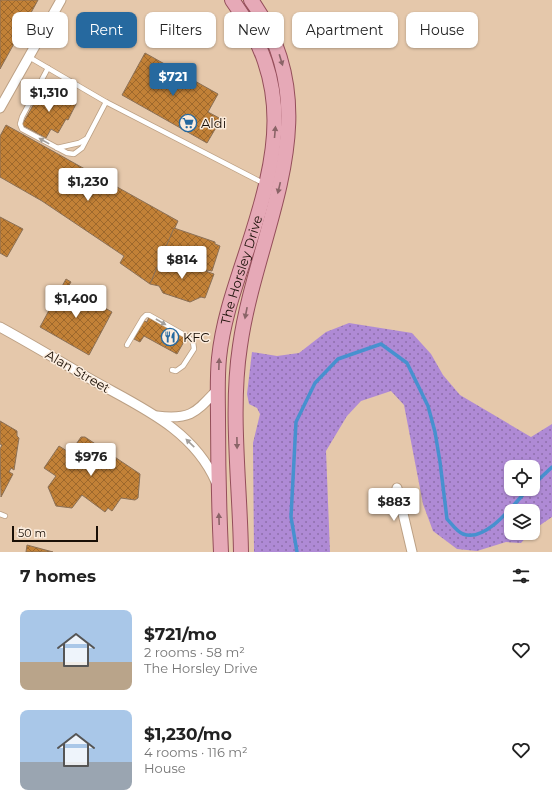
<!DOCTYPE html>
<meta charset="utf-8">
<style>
body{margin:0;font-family:Montserrat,sans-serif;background:#f6f6f6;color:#222;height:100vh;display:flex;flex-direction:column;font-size:15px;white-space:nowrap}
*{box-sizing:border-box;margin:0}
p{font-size:13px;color:#767676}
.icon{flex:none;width:22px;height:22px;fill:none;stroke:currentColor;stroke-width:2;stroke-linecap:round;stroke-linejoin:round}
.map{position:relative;height:552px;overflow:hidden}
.drawer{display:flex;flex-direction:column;background:#fff;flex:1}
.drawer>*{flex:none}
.guide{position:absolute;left:12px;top:12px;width:528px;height:36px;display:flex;gap:8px}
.controls{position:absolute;left:504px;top:460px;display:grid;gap:8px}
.controls a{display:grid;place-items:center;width:36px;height:36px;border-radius:8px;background:#fff;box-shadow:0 1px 3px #0004;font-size:20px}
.scale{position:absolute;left:12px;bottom:10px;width:86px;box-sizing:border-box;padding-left:4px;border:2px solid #190f06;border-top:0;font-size:11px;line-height:14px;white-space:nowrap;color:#190f06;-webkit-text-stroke:3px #fbecdd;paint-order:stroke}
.price{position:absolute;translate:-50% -34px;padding:0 9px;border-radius:4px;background:#fff;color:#222;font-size:13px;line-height:26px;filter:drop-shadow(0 1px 2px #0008)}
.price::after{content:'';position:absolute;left:50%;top:24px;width:12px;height:9px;margin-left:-6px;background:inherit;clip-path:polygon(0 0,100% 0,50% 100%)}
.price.on{background:#26699f;color:#fff}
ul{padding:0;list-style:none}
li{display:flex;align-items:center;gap:12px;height:100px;padding:0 20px}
li span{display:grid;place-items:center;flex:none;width:112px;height:80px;border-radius:8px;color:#555}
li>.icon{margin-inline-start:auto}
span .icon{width:48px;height:48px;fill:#fffc;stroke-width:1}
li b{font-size:17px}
h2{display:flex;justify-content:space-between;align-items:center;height:48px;padding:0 20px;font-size:17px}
.chip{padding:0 14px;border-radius:8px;background:#fff;box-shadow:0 1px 3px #0004;font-size:14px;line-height:36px}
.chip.on{background:#26699f;color:#fff}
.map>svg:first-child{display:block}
</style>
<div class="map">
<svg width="552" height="552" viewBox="0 0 552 552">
<defs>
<pattern id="park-dots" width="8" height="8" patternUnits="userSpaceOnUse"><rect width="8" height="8" fill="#af8ad5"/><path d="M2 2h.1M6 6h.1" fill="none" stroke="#8e6fab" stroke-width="1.8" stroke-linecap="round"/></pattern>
<pattern id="building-cross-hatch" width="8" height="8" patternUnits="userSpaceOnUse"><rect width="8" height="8" fill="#c28137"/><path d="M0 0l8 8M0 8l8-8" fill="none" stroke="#9d682c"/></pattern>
</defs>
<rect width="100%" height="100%" fill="#e5c8ab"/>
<path fill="url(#park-dots)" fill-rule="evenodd" d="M349 323 412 333 431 354 443 375 460 395 531 437 552 424V517L533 530V511H511V533H530L521 543 506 542 477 551 457 549 433 531 423 504 404 405 391 391 361 401 347 416 326 451 330 552H254L253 443 260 414 257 408 249 404 247 394 252 352 277 356 299 353 326 332ZM511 467H533V489H511Z"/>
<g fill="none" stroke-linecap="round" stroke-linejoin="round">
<g stroke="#4791cf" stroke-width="3.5">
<path d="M533 485 552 467"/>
<path d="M297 552 291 517 296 422 315 383 338 359 381 344 407 363 428 406 435 432 440 462 447 519C451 523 457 532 463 534 486 543 514 504 528 489"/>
</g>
</g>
<g fill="url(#building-cross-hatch)" stroke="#8b7056">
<path d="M0 0H38L0 69Z"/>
<path d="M145 53 218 94 208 112 221 119 207 143 122 95Z"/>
<path d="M44 86 75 102 76 104 68 120 66 119 58 133 51 129 46 138 22 125Z"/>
<path d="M6 125 178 221 150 284 120 263 124 256 42 201 0 177V136Z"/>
<path d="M0 217 23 229 7 257 0 253Z"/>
<path d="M174 228 215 242V244L220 246 212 271 207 270V272L162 256Z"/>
<path d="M162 256 214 274 205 298 201 297 190 302 163 293 159 286 150 284Z"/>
<path d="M66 279 71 282 68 287 112 312 89 355 40 327Z"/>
<path d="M149 317 186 338 177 354 144 336 140 342 134 339 144 321 147 322Z"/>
<path d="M0 421 17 431V436L19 438 14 470 11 468 9 472 13 474 1 497 0 449 2 445 0 444Z"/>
<path d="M81 437H85L140 474 138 498 135 500 121 498 112 511 108 508 105 512 82 495 72 508 56 506 48 487 56 476 44 468 59 446 70 453Z"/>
<path d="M27 545 53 552H26Z"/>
</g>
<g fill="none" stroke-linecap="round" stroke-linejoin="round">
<defs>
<g id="service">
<path d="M29 57 106 102 265 184"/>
<path d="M48 68 22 117 20 124 22 129 67 153 74 154 82 148 106 102"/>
<path d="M57 148 79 143 86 139"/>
<path d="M127 345 143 318 146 315H149L188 337 193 342 194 349 183 366 176 371 172 370"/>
<path d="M0 514 5 516"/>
</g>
<g id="minor">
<path d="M0 108 61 0"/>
<path d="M0 327C31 344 61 362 92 380 140 407 193 429 216 482"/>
<path d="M157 416C192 420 196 412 218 389"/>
<path d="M397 488 412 552"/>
</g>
<g id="primary">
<path id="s1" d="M221 552C219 508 218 463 218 419 218 399 217 378 219 358 223 319 236 284 248 247 278 154 294 85 232 0"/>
<path d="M241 552C240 486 230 411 240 346 257 226 333 114 251 0"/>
</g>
</defs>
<use href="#service" stroke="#bca084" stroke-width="6"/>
<use href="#minor" stroke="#bca084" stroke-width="11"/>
<use href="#primary" stroke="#944e5a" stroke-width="16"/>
<use href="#service" stroke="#fff" stroke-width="4.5"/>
<use href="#minor" stroke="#fff" stroke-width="9"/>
<use href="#primary" stroke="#e6a9b7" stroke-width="14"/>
</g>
<defs><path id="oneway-solid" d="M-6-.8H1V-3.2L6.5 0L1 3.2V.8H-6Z"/></defs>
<g fill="#8a6467">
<use href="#oneway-solid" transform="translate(281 60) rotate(73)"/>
<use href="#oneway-solid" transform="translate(275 132) rotate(-85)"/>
<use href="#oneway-solid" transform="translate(279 188) rotate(103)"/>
<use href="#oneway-solid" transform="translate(246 313) rotate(101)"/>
<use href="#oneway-solid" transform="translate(219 364) rotate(-88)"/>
<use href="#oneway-solid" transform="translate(237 443) rotate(89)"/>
<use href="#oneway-solid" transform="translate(219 519) rotate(-92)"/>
</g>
<g fill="#a39f9b">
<use href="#oneway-solid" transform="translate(44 141) rotate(-151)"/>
<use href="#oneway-solid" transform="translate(161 322) rotate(30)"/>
<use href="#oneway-solid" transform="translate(190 443) rotate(-136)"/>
</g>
<defs>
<symbol id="supermarket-ring" viewBox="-11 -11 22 22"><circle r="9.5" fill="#fbecdd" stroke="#26699f" stroke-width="1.5"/><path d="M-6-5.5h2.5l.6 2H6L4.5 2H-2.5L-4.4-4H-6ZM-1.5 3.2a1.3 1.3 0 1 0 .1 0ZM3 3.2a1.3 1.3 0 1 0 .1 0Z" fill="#26699f"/></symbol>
<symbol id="restaurant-ring" viewBox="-11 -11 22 22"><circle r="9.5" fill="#fbecdd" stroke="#26699f" stroke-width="1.5"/><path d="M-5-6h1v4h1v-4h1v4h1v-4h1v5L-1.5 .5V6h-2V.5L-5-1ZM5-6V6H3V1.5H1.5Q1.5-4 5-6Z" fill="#26699f"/></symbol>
</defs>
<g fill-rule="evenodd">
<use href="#supermarket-ring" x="178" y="113" width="20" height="20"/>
<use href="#restaurant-ring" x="160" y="327" width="20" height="20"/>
</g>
<g text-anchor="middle" stroke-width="3" stroke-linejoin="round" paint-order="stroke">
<g font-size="13" fill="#190f06" stroke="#fbecdd" text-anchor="start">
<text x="201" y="128">Aldi</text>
<text x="183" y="342">KFC</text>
</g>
<g font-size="13" fill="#190f06" stroke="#fbecdd">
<text dy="5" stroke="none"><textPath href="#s1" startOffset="285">The Horsley Drive</textPath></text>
<text transform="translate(78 371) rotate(30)" y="5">Alan Street</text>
</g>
</g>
</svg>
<div class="controls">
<a><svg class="icon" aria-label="locate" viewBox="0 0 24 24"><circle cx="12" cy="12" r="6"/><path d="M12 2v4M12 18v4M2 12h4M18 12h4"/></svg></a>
<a><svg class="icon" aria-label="layers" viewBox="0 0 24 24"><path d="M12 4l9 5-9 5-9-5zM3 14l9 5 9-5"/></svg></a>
</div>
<div class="scale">50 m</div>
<b class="price on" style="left:173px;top:97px">$721</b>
<b class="price" style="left:49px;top:113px">$1,310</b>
<b class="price" style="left:88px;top:202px">$1,230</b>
<b class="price" style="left:182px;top:280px">$814</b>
<b class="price" style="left:76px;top:319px">$1,400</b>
<b class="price" style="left:91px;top:477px">$976</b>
<b class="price" style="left:394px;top:522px">$883</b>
<div class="guide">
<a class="chip">Buy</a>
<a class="chip on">Rent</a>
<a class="chip">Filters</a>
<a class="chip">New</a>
<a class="chip">Apartment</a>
<a class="chip">House</a>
</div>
</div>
<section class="drawer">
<h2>7 homes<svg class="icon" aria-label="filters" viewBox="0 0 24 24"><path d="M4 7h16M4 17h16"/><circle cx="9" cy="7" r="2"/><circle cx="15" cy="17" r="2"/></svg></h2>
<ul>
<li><span style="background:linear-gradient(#a9c7e8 65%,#b9a48a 0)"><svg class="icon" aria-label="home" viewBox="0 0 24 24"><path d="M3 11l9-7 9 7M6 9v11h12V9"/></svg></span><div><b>$721/mo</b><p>2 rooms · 58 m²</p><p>The Horsley Drive</p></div><svg class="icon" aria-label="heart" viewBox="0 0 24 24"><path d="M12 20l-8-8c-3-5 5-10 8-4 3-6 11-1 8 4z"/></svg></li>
<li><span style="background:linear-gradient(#a9c7e8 65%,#9aa5b1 0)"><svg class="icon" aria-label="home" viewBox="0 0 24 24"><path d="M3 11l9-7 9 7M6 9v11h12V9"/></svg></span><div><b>$1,230/mo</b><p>4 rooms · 116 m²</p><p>House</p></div><svg class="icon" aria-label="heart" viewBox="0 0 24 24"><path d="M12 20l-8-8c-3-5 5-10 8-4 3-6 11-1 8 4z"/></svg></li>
</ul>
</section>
